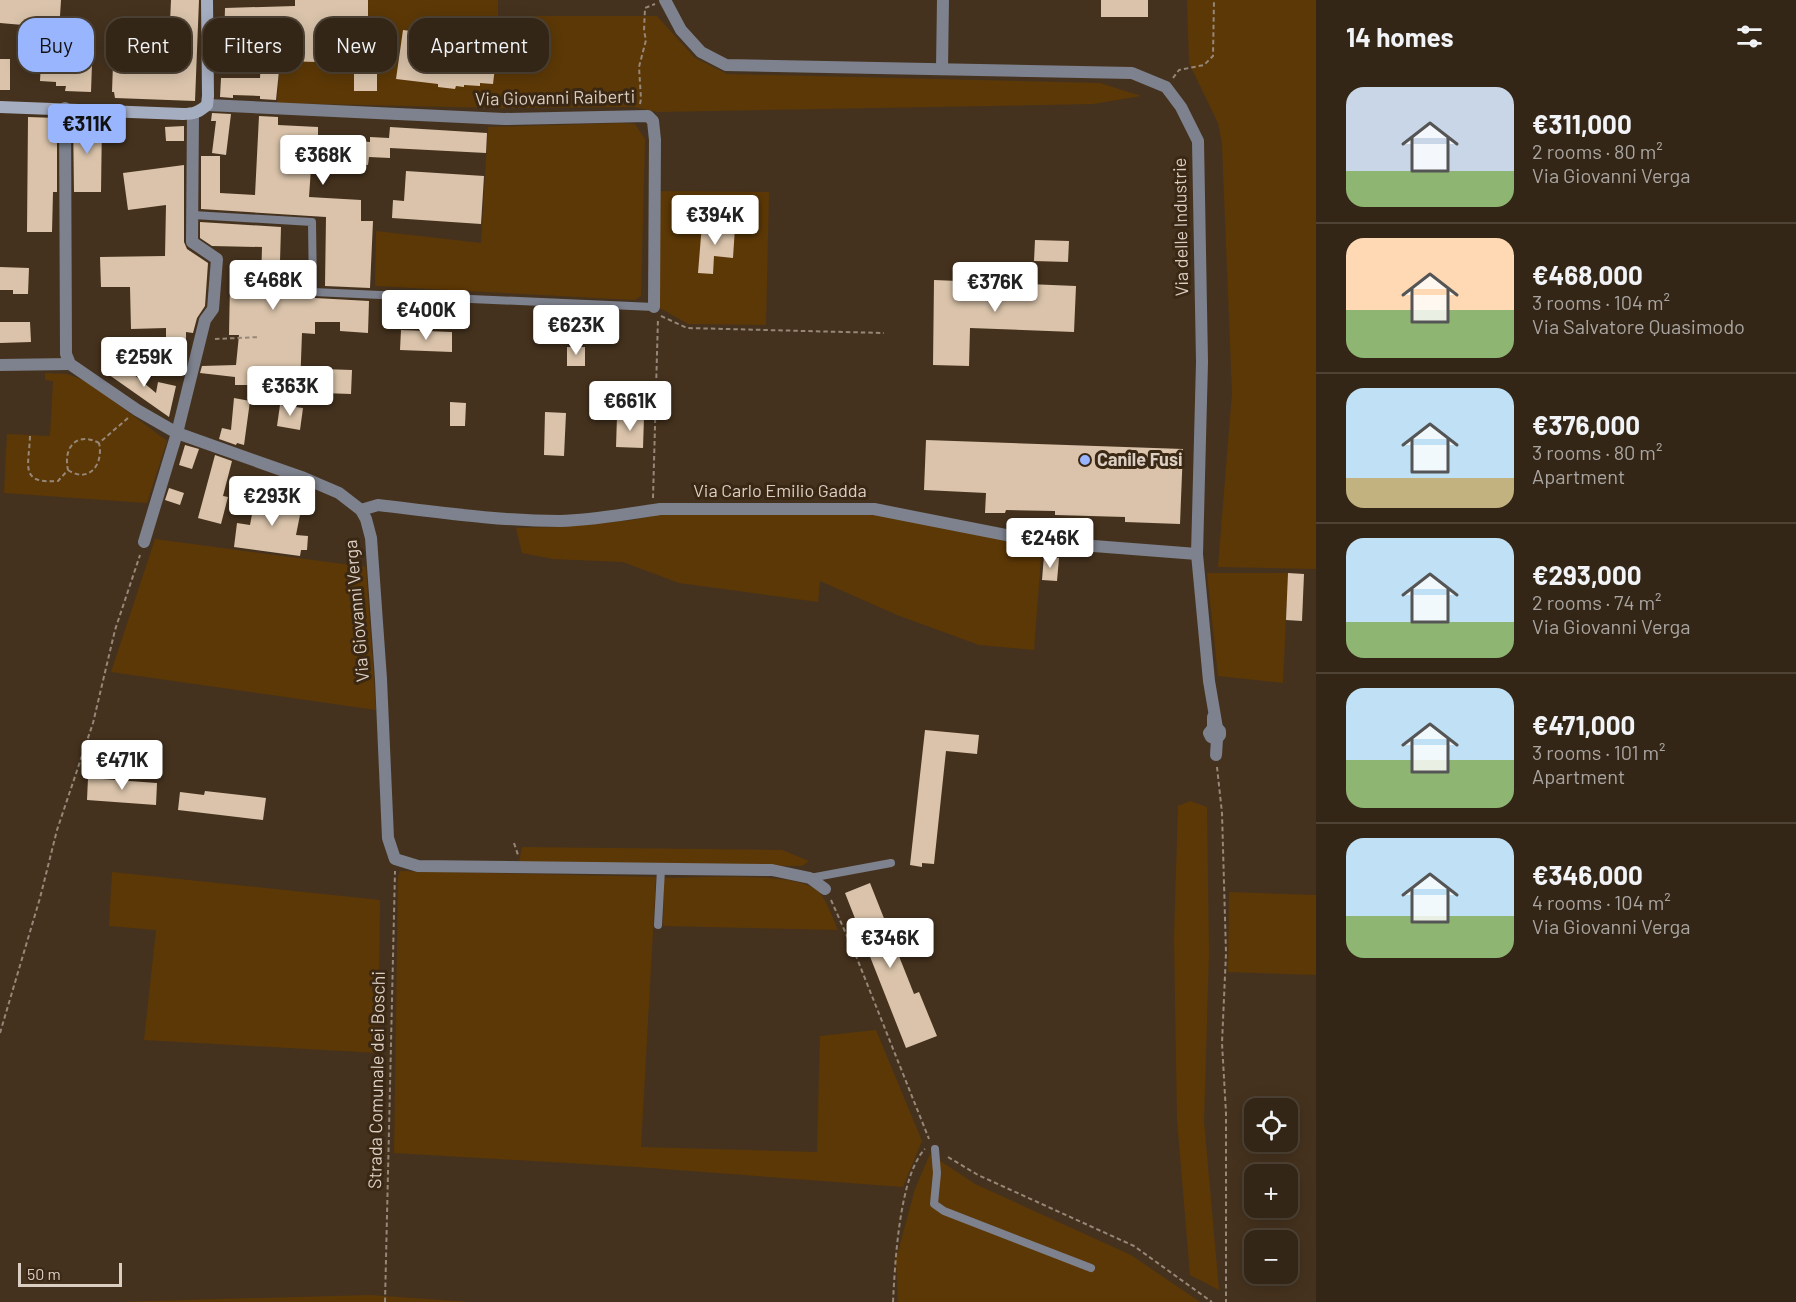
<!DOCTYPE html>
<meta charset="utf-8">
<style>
body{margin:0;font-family:Barlow,sans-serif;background:#3c2e1f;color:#f1f3f6;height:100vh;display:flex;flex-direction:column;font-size:22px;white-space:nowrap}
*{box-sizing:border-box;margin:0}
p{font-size:20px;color:#a9a5a1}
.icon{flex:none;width:33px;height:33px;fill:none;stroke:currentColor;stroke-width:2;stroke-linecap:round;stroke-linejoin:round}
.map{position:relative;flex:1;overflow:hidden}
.drawer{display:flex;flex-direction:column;background:#342616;width:480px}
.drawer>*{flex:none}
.hud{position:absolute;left:18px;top:18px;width:570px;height:54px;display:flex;gap:12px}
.tools{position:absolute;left:1244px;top:1098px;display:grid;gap:12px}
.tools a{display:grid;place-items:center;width:54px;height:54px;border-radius:12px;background:#342616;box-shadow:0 3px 15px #0003,0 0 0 2px #4e4335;font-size:30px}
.scale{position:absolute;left:18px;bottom:15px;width:104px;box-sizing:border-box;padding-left:6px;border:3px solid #dbcfc3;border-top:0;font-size:16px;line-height:21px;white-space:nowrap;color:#dbcfc3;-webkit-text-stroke:4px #3a2814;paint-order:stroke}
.price{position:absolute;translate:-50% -51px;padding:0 14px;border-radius:6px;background:#fff;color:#222;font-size:20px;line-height:39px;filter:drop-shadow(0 2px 3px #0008)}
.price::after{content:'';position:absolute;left:50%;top:36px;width:18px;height:14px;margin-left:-9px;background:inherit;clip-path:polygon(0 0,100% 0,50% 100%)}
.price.active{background:#99b5fd;color:#111}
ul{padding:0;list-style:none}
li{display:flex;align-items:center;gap:18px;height:150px;padding:0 30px}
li+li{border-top:2px solid #4e4335}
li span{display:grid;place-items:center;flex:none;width:168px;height:120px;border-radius:18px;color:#555}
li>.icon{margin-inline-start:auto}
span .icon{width:72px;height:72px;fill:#fffc;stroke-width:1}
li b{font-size:26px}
h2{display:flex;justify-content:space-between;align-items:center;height:72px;padding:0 30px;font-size:26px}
.chip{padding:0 21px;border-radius:18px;background:#342616;box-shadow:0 3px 15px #0003,0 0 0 2px #4e4335;font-size:21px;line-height:54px}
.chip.active{background:#99b5fd;color:#111}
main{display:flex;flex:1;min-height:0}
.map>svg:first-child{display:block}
</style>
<main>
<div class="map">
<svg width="1316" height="1302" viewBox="0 0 1316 1302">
<rect width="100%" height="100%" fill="#45321e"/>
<g fill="#5c3806">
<path d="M368 0H498V16H657L695 58 727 74 1100 83 1141 96 1093 104 657 112 634 107V95L633 107 499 108 277 103 280 61 345 62V21H368Z"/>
<path d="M1187 0H1316V569L1218 567 1232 393 1222 144 1218 123 1189 63Z"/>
<path d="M621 123 635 124 645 139 641 296 635 300 375 286 376 231 481 243 488 127Z"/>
<path d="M656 191 769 192 766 325 688 324 651 303Z"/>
<path d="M45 373 67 374 88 382 167 441 147 503 4 493 7 434 50 436 53 381 45 380Z"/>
<path d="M658 515H878L1042 545 1034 650 979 645 897 615 820 581 818 602 679 583 623 562 553 559 522 553 516 528 562 527 633 520Z"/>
<path d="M155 539 366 567 376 710 111 672Z"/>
<path d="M1207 573H1288L1283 683 1218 676Z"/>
<path d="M1190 801 1207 807 1209 953 1204 1121 1219 1290 1190 1275 1177 1119 1174 937 1178 806Z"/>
<path d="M522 847 782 850 809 861 802 866 519 862Z"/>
<path d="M400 871 656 877 641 1147 817 1152 820 1036 876 1030 922 1141 903 1187 637 1167 394 1153 398 877Z"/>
<path d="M112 872 380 900 378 1053 144 1040 156 930 109 926Z"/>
<path d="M664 878C695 878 801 870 820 893 828 903 833 919 838 930L663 926Z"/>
<path d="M1229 892 1316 895V975L1228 972Z"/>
<path d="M930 1154 975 1184 1131 1255 1200 1302H898L896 1259 915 1189Z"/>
<path d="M370 1295 470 1302H114Z"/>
</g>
<g fill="#dac3aa">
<path d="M0 0H61L59 32 23 30V25L0 23Z"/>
<path d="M171 0H199L195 101 115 98 114 92H112L114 35H130L129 43 169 45Z"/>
<path d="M295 0H368V21H345V43H377V91H354V63L280 61 276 100 260 99V96L233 95V98L220 97 221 78H260L262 44H224L225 8 295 6Z"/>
<rect x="1101" y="0" width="47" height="17"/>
<path d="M435 25 448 27 445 57 480 60V57L496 59 493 84 480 83V86L464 85V87L456 86 455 89 438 87V84L396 79 403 30 434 34Z"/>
<path d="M68 36H81L80 64H92L91 92 65 91 66 86H56V82L40 81 41 62 67 63Z"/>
<rect x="0" y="59" width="10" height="31"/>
<path d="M212 113 231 114 226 155 212 153 216 121H211Z"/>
<path d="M259 116 278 117V125L318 127V138L370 142V137L389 138 390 127 487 133 486 153 390 148V158L369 157 368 165 336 162V155L312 154 309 197 361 200V221H373L370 288 325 286 326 217 201 209V156H220V193L255 195Z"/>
<path d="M28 117 57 118V192H53L52 232H27Z"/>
<path d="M73 118 102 119 101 192H74Z"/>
<path d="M184 126V141H166L165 127Z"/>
<path d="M184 165V242L187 249 208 263 205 306 197 318 193 333 186 332V353H166V328L131 329 130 287H101L100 257 165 256 166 205 128 210 123 173Z"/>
<path d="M406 171 484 176 481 224 392 218 393 200 404 201Z"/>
<path d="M200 222 281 227 279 296 369 301 368 333 340 331V322H315V334L302 333 300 387 276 386V371L253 370 252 385H235V377L200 373 202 366 236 365 239 335H229L230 283H261L262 247 212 246 200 238Z"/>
<path d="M702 224 735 227 733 258 714 256 713 274 698 273Z"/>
<path d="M1035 240 1069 241 1068 262 1034 261Z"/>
<path d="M0 267 29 268 28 294H13V290H0Z"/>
<path d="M934 280 1076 286 1074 332 970 328 969 366 933 365Z"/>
<path d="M0 322H30L31 342 0 343Z"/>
<path d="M401 330 452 332V352L400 350Z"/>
<rect x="567" y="347" width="18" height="19"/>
<path d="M115 359 156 393 158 382 176 386 169 417 105 372Z"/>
<path d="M323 369 352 370 351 394 322 393Z"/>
<path d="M234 398 250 401 244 445 237 443 236 445 219 439 222 428 231 430Z"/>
<path d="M450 402 466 403 465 426H450Z"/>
<path d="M280 405 303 408 300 430 277 426Z"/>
<path d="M545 412 566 413 564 456 544 455Z"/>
<path d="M617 416 644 417 643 448 616 447Z"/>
<path d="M926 440 1183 449 1180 524 1125 522V517L1055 515V511L1006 510 1005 513H985L986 493 924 490Z"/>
<path d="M185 445 199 449 192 469 179 465Z"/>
<path d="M215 455 232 461 223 496 228 497 221 524 198 518Z"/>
<path d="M169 488 184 493 180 505 165 500Z"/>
<path d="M256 493 290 499 289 503 302 505 296 535 308 536 307 550H301L300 556 234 547 237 523 250 525Z"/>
<path d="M1044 556 1059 558 1057 581 1042 580Z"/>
<path d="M1288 573 1304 574 1302 621 1286 620Z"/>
<path d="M925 730 979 735 977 754 946 751 934 864 922 863V867L910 865Z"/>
<path d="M88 778 157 783 156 805 87 800Z"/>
<path d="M205 791 266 798 263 820 178 810 180 792 204 795Z"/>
<path d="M870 883 914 994 919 992 937 1036 906 1048 845 893Z"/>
</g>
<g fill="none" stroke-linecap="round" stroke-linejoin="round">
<g stroke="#968778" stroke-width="2" stroke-dasharray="4.5 3" stroke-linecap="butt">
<path d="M1173 78 1179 70 1204 65 1213 56 1214 0"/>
<path d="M640 104 641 99 639 67 646 40 644 31 645 8 655 4"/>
<path d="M661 316 687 328 884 333"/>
<path d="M215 339 260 337"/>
<path d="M30 436C29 466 19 484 58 481L68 470C63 448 76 431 99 443L128 418"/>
<path d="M68 470C89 484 104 464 99 443"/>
<path d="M272 496 282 485"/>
<path d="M653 498 658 318"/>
<path d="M1217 767 1222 813 1226 953 1222 1043 1226 1113V1302"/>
<path d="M514 843 518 855"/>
<path d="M831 900 856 956 929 1139"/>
<path d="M0 1033 40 898 57 830 93 723 115 630 140 555"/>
<path d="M948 1157 978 1175 1134 1246 1212 1302"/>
<path d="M385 1302 395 871"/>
<path d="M893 1302C895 1264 899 1176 925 1149"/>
</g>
<g stroke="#7d828e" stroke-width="8">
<path d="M193 215 312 222 313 292 654 307"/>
<path d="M810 878 891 863"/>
<path d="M658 925 661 869"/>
<path d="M935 1149 937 1173 934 1204 944 1211 1091 1268"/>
</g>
<g stroke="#7d828e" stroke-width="12">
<path d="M665 0 681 30 701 52 726 65 1132 73 1166 87 1181 107 1198 141 1202 362 1197 554 1209 681 1217 728"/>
<path d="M942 68 943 0"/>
<path d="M207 105 504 119 648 116 653 121 655 140 654 307"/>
<path d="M65 108 66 354 70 364 137 410 177 433 304 478 339 493 361 510 366 519 371 538 381 679 388 838 395 859 418 866 772 870 810 878 825 889"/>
<path d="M0 365 70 364"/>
<path d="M361 510 378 505C438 512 499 521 560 521 593 520 627 514 660 509H874L1042 542 1197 554"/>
<path d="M144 542 177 433 205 320 213 309 217 259 192 242 193 114"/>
<path d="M1213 728H1217L1220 731V735L1217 739 1211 737 1209 733 1213 728V717"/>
<path d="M1216 755 1217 739"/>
</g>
<path stroke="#a5adc0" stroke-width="12" d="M0 107 183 114C194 114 199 112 207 105L208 96 207 0"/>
</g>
<circle fill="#99b5fd" stroke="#3a2814" stroke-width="2" cx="1085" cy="460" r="6"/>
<g text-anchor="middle" stroke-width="6" stroke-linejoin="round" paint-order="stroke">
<g font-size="18" fill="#dbcfc3" stroke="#3a2814">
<text transform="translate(555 98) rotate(-1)" y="6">Via Giovanni Raiberti</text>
<text transform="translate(1181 227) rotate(-91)" y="6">Via delle Industrie</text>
<text x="780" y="497">Via Carlo Emilio Gadda</text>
<text transform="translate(357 611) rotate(-95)" y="6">Via Giovanni Verga</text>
<text transform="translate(377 1080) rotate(-89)" y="6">Strada Comunale dei Boschi</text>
</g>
<g font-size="18" font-weight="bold" fill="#dbcfc3" stroke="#3a2814" text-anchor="start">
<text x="1097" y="466">Canile Fusi</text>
</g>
</g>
</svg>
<div class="tools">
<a><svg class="icon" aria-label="locate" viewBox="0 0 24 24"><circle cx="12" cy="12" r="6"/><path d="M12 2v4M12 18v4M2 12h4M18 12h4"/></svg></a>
<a>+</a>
<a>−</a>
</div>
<div class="scale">50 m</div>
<b class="price active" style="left:87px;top:155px">€311K</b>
<b class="price" style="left:323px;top:186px">€368K</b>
<b class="price" style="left:715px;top:246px">€394K</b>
<b class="price" style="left:273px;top:311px">€468K</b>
<b class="price" style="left:995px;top:313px">€376K</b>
<b class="price" style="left:426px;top:341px">€400K</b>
<b class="price" style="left:576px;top:356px">€623K</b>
<b class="price" style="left:144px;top:388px">€259K</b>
<b class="price" style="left:290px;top:417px">€363K</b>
<b class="price" style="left:630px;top:432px">€661K</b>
<b class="price" style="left:272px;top:527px">€293K</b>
<b class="price" style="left:1050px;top:569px">€246K</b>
<b class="price" style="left:122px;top:791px">€471K</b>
<b class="price" style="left:890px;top:969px">€346K</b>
<div class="hud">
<a class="chip active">Buy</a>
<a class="chip">Rent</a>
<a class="chip">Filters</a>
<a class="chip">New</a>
<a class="chip">Apartment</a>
</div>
</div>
<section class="drawer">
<h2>14 homes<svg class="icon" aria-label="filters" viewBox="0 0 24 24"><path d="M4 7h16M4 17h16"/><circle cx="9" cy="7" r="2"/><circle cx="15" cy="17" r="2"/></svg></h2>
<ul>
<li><span style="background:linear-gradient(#c9d6e8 70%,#8fb573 0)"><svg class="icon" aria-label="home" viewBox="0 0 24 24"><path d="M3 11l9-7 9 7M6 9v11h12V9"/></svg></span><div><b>€311,000</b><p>2 rooms · 80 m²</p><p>Via Giovanni Verga</p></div></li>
<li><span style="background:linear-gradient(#ffd9b3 60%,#8fb573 0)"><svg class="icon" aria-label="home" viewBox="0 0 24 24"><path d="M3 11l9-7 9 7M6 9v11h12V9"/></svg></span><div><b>€468,000</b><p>3 rooms · 104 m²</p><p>Via Salvatore Quasimodo</p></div></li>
<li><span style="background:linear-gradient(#bfe0f5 75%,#c2b280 0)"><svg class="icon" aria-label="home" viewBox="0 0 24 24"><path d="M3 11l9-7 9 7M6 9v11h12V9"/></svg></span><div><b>€376,000</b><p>3 rooms · 80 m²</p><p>Apartment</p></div></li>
<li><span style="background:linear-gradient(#bfe0f5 70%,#8fb573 0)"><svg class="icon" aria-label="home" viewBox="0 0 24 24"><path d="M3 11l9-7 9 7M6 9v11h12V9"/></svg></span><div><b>€293,000</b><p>2 rooms · 74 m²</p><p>Via Giovanni Verga</p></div></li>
<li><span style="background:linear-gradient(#bfe0f5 60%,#8fb573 0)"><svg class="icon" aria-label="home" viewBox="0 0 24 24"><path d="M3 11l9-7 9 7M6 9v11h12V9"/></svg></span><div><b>€471,000</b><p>3 rooms · 101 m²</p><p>Apartment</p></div></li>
<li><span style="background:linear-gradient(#bfe0f5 65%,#8fb573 0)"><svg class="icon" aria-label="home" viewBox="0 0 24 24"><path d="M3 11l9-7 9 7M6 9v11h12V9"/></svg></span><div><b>€346,000</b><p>4 rooms · 104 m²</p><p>Via Giovanni Verga</p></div></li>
</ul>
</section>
</main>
